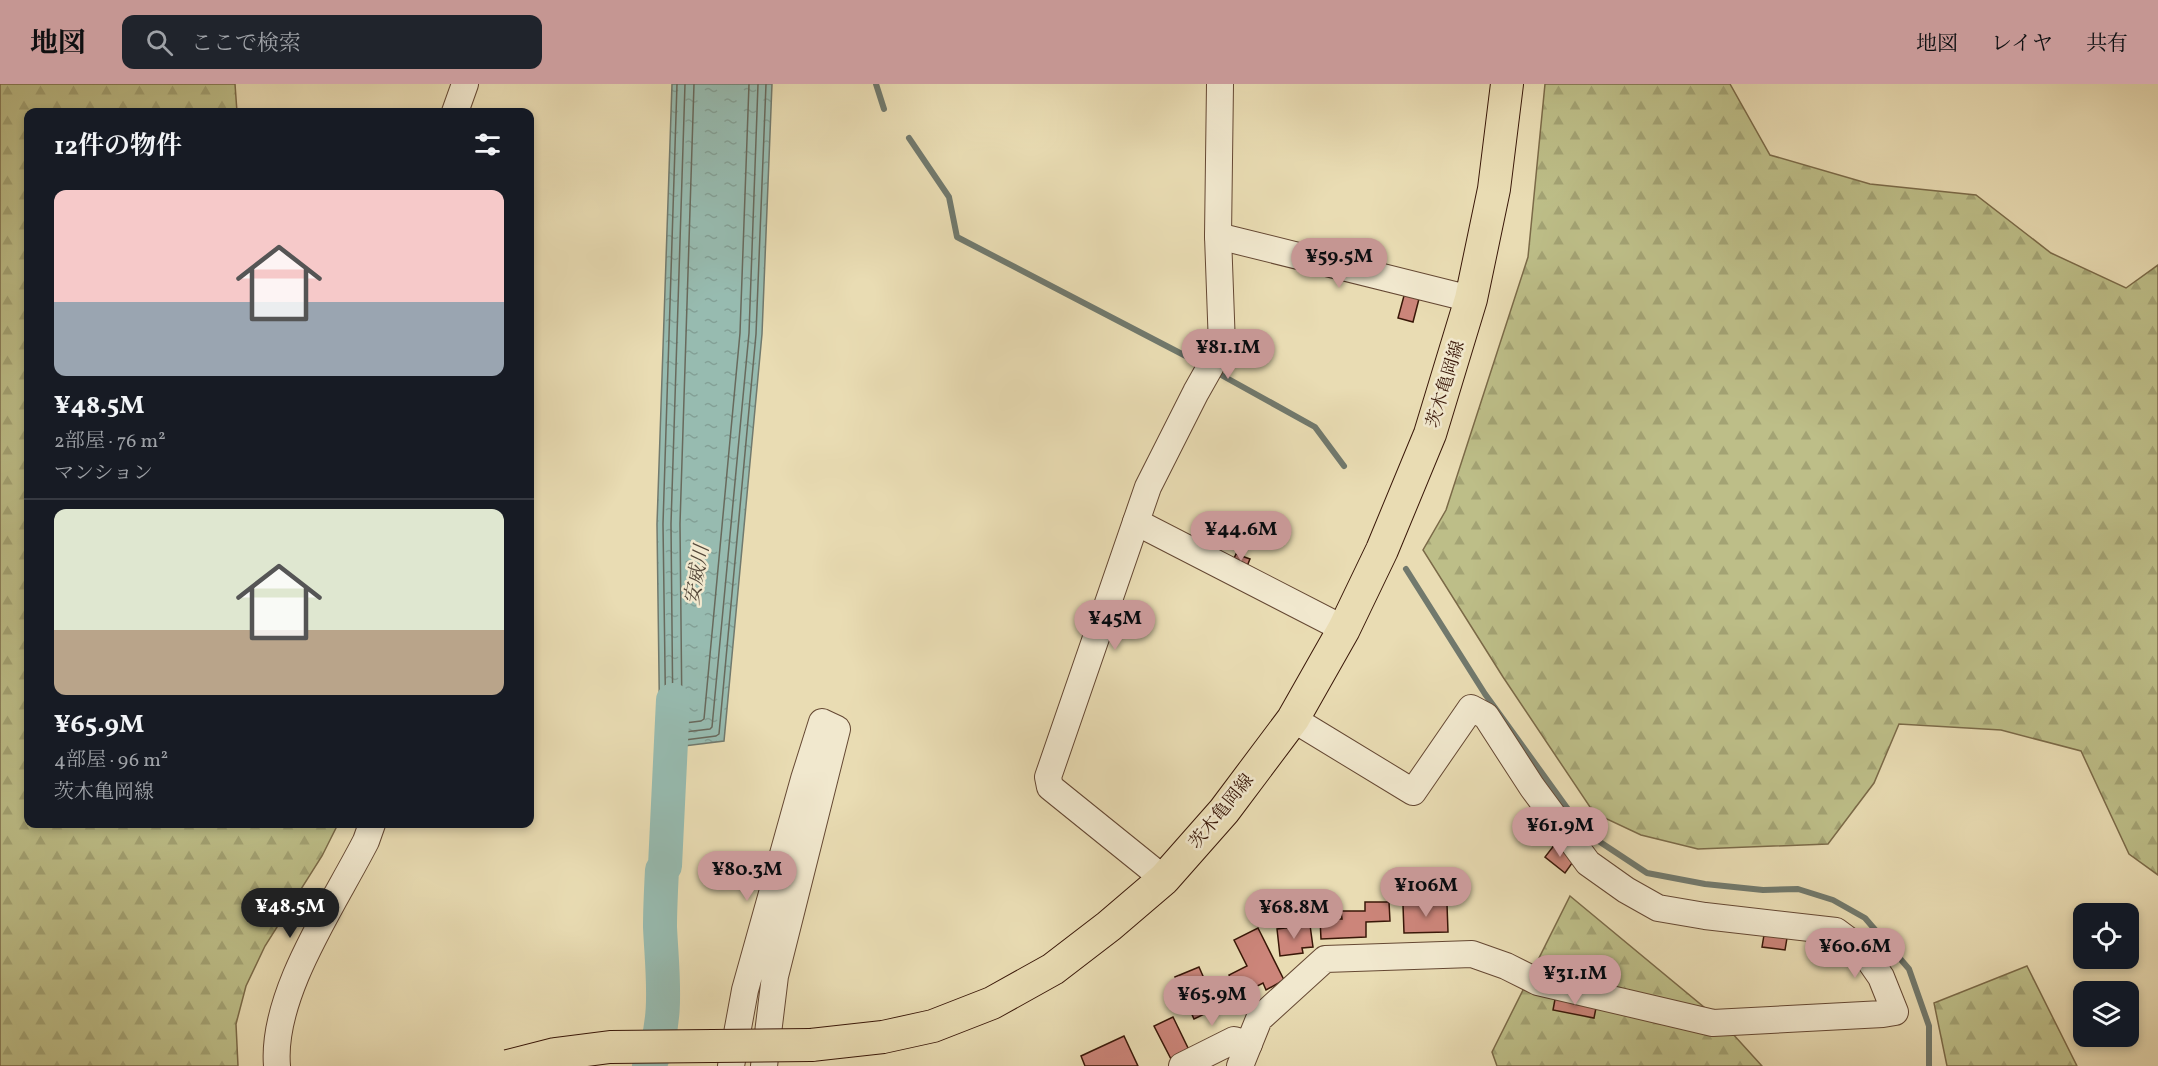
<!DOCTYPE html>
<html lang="ja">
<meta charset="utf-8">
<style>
body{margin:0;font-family:Vollkorn,"Noto Serif JP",serif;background:#20242c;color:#f1f3f6;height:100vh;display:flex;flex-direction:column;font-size:22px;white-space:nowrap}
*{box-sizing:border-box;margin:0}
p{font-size:20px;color:#9ea1a6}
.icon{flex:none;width:33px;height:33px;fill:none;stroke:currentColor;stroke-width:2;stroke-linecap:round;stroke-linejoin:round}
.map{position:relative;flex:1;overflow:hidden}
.sheet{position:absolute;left:24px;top:24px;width:510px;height:720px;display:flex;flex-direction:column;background:#171b24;border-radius:12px;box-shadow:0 3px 9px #0003}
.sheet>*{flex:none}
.tools{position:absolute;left:2073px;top:819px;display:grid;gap:12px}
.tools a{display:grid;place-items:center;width:66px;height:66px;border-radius:12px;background:#171b24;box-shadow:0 3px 9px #0003;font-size:30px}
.price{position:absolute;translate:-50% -51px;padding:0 14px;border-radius:21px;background:#c59692;color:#111;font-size:20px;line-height:39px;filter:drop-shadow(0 2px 3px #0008)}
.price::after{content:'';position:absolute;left:50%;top:36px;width:18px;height:14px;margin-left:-9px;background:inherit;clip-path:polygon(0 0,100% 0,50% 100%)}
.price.current{background:#222;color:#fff}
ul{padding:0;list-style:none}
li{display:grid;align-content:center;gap:12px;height:318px;padding:0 30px}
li+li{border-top:2px solid #363941}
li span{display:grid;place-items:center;height:186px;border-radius:12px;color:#555}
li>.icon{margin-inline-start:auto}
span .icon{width:108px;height:108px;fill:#fffc;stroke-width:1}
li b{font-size:26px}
h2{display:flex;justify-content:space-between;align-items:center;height:72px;padding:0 30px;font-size:26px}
header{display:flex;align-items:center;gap:36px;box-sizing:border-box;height:84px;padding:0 30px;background:#c59692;color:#111}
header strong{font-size:28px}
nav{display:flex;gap:33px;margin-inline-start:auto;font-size:21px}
.search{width:420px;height:54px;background:#20242c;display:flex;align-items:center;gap:15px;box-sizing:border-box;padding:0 21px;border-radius:12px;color:#9ea1a6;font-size:22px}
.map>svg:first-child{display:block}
</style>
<header>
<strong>地図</strong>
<div class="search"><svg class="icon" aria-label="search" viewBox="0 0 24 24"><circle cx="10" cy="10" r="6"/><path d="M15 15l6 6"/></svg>ここで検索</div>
<nav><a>地図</a><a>レイヤ</a><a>共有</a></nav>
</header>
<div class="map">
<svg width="2158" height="982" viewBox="0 0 2158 982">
<defs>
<pattern id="forest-firs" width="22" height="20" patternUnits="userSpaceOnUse" patternTransform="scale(1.5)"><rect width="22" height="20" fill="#bdbe88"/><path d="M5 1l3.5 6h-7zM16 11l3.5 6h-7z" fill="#a3a374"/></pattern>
<pattern id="water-ripples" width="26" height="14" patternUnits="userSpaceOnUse" patternTransform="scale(1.5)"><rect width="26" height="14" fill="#97bbb0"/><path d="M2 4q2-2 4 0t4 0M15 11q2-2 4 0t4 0" fill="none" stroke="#83a096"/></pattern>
</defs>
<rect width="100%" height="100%" fill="#e9dcb3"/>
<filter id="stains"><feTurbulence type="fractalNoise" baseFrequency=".00333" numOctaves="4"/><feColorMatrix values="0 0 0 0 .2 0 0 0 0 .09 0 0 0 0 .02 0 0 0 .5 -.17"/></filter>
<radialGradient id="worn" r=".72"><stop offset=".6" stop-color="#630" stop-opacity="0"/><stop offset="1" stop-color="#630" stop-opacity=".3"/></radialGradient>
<g fill="url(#forest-firs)" stroke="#7b6a48" stroke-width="1.5">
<path d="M0 0H235L237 28H28V740H338L322 772 265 862 246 902 236 940 238 982H0Z"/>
<path d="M1545 0H1730L1770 71 1870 100 1976 111 2051 169 2126 204 2158 181V791L2129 770 2081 667 2001 646 1899 640 1874 699 1828 760 1698 765 1641 751 1594 729 1503 593 1423 466 1446 426 1528 173Z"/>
<path d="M1570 812 1722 938 1762 982H1497L1492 968Z"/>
<path d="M2027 882 2077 982H1947L1934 919Z"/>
</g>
<path fill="url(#water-ripples)" stroke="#71796d" stroke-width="1.5" d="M672 0H772L762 250 724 657 660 665 657 440Z"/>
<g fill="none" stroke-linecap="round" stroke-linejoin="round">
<g stroke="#68695c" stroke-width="1.5">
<path d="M677 0 663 440 666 655 669 658 716 652 719 650 756 250 766 0"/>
<path d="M685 0 671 440 673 646 676 649 710 645 712 643 749 249 758 0"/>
<path d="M694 0 680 440 682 636 685 639 701 637 704 635 740 249 749 0"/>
</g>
<g stroke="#71796d" stroke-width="6">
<path d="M876 0 884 25"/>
<path d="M909 54 949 113 957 153 1205 282"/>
<path d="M1214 287 1315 343 1344 382"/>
<path d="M1406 485 1485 610 1570 728 1600 758 1647 789 1705 800 1763 806 1798 805 1833 816 1865 834 1909 885 1929 942V982"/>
</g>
<path stroke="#97bbb0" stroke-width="34" d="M649 982C670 939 662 888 660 843 660 824 661 805 662 786L665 782 673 616"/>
</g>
<g fill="#cc857a" stroke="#391708" stroke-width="1.5">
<path d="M1405 208 1420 211 1413 238 1398 234Z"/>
<path d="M1236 470 1250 475 1245 487 1231 481Z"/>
<path d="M1555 760 1575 775 1565 789 1545 773Z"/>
<path d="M1365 818H1389L1390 837 1366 838V853L1321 855 1320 835H1342L1341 827H1365Z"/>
<path d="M1447 820 1448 848 1404 849 1403 821Z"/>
<path d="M1310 841 1313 863 1302 864 1303 869 1280 872 1277 845Z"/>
<path d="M1258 844 1284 896 1266 906 1263 899 1240 911 1229 891 1247 882 1234 856Z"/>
<path d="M1765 845 1788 848 1785 866 1762 863Z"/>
<path d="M1199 883 1217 924 1194 935 1175 893Z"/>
<path d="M1556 910 1597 919 1594 934 1553 926Z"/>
<path d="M1173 933 1189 966 1171 975 1154 942Z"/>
<path d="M1124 952 1138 982H1085L1081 972Z"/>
</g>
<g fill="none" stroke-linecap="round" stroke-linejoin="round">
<defs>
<g id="minor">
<path d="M455 28 465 0"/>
<path d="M1218 152 1471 215"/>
<path d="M1136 438 1344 545"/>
<path d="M1164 795 1050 703 1048 693 1148 403 1196 308 1222 262 1218 152 1220 0"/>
<path d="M277 982C271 910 334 820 366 757L372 740"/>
<path d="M731 982 745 906 804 695 822 638 837 645 775 892 764 982"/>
<path d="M1182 982 1234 956 1249 960"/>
<path d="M1240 982 1259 935 1325 875 1472 870 1506 882 1538 898 1713 939 1883 930 1895 928 1881 893 1863 867 1836 847 1705 832 1658 824 1626 806 1588 779 1532 703 1486 632 1471 624 1413 708 1293 635"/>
</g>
<path id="major" d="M811 961 883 953 933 942 992 919 1053 885 1109 842 1164 795 1224 727 1293 635 1344 545 1382 466 1430 350 1471 215 1494 105 1507 0"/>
</defs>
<use href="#minor" stroke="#654833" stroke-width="28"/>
<use href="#major" stroke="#391708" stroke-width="34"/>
<use href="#minor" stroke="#f1e8ce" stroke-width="26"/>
<use href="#major" stroke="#e9dcb3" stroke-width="32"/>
<defs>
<path id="major-bridge" d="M508 982 555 970 610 963 811 961"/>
</defs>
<use href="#major-bridge" stroke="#391708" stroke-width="34" stroke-linecap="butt"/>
<use href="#major-bridge" stroke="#e9dcb3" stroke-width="32"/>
</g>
<g text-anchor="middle" stroke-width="5" stroke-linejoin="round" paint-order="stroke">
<g font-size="18" fill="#391708" stroke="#f1e8ce">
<text transform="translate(1445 300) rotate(-73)" y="6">茨木亀岡線</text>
<text transform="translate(1221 727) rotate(-51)" y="6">茨木亀岡線</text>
</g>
<g font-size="20" font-style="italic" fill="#55483a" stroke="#f1e8ce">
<text transform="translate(696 491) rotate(-80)" y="7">安威川</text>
</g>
</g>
<rect width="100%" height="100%" filter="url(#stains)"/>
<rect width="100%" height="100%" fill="url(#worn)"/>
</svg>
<div class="tools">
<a><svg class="icon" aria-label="locate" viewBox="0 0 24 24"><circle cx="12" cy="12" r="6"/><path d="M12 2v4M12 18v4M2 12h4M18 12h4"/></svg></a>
<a><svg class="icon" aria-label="layers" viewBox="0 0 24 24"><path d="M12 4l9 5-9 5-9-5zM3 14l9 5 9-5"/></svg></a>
</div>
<b class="price" style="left:1339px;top:205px">¥59.5M</b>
<b class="price" style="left:1228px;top:296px">¥81.1M</b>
<b class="price" style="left:1241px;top:478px">¥44.6M</b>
<b class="price" style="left:1115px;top:567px">¥45M</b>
<b class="price" style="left:1560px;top:774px">¥61.9M</b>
<b class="price" style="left:747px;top:818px">¥80.3M</b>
<b class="price" style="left:1426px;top:834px">¥106M</b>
<b class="price current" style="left:290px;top:855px">¥48.5M</b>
<b class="price" style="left:1294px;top:856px">¥68.8M</b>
<b class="price" style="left:1855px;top:895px">¥60.6M</b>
<b class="price" style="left:1575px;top:922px">¥31.1M</b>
<b class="price" style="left:1212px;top:943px">¥65.9M</b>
<section class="sheet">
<h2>12件の物件<svg class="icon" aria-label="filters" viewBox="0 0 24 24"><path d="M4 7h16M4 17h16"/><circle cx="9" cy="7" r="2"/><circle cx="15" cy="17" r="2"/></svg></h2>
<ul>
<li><span style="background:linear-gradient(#f6c9c9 60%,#9aa5b1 0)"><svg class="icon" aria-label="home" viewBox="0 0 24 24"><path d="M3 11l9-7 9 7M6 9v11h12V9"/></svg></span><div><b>¥48.5M</b><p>2部屋 · 76 m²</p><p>マンション</p></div></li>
<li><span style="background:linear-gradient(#dfe7d0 65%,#b9a48a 0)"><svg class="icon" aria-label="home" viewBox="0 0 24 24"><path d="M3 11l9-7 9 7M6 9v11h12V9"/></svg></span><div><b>¥65.9M</b><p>4部屋 · 96 m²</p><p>茨木亀岡線</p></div></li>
</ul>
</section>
</div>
